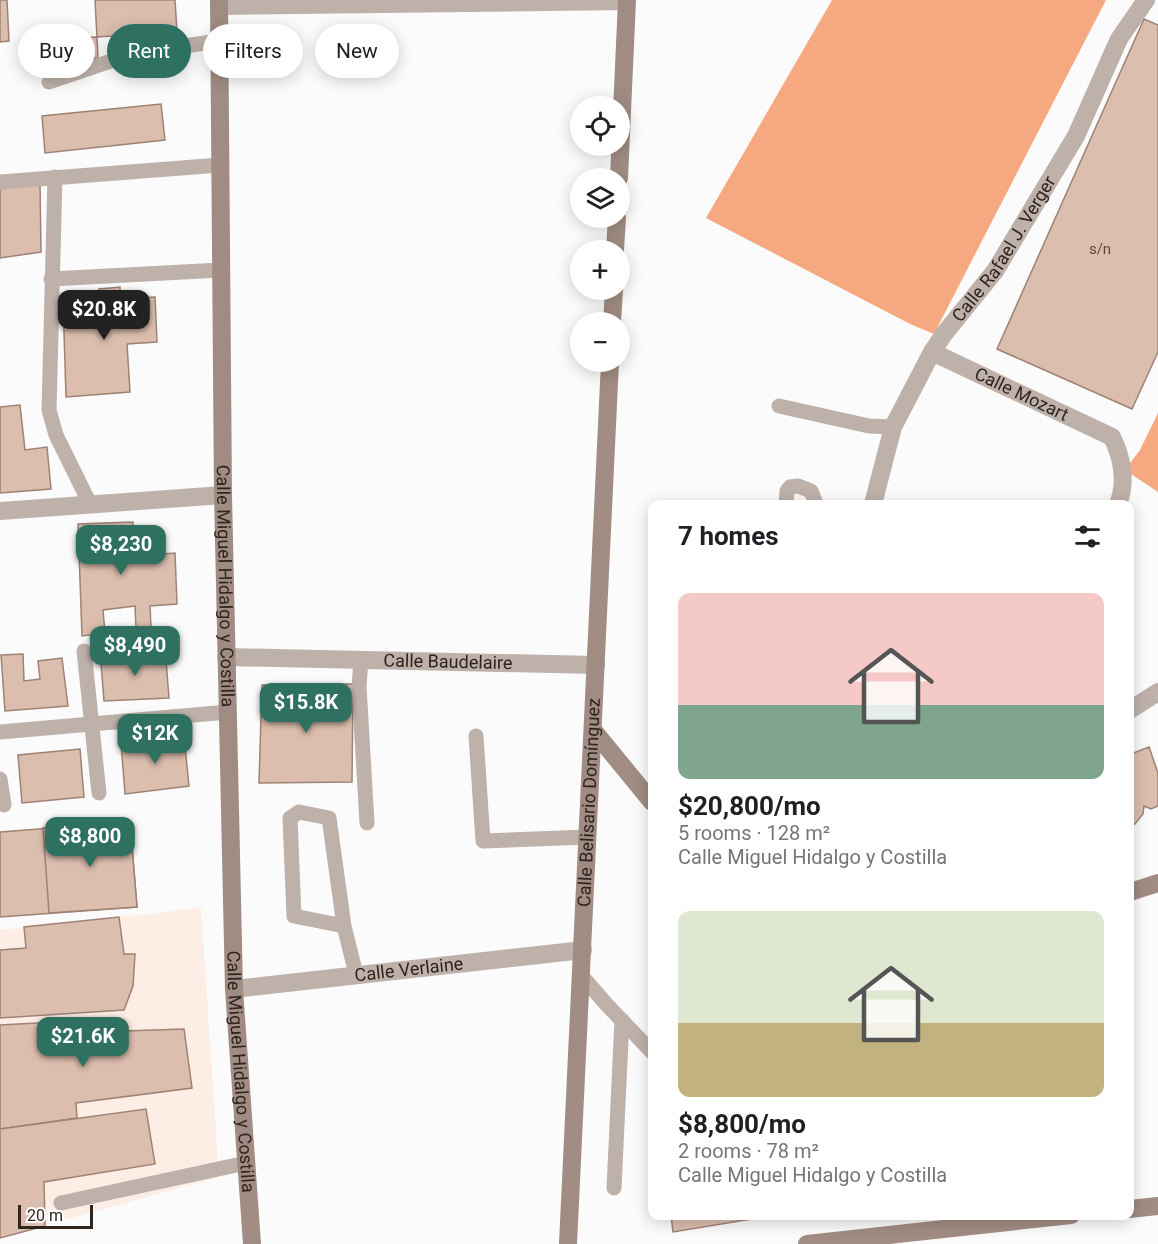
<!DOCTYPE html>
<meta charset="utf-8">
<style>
body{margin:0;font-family:Roboto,sans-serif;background:#f6f6f6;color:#202124;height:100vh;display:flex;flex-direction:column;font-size:22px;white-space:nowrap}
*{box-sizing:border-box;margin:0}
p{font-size:20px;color:#757577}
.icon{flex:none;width:33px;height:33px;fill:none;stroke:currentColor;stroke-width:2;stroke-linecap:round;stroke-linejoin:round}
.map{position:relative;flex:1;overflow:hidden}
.side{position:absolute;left:648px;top:500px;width:486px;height:720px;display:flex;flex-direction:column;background:#fff;border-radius:12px;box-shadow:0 3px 15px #0003}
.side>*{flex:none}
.guide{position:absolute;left:18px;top:24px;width:540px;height:54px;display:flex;gap:12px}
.controls{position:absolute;left:570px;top:96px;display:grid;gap:12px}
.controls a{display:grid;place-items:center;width:60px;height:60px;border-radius:50%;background:#fff;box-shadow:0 3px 15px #0003;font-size:30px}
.scale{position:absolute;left:18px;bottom:15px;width:75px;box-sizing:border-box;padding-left:6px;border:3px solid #2f241e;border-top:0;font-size:16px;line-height:21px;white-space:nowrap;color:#2f241e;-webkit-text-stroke:4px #fff;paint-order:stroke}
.price{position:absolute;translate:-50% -51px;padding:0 14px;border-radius:12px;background:#2f7161;color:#fff;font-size:20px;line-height:39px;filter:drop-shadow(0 2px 3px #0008)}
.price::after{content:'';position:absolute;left:50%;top:36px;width:18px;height:14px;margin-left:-9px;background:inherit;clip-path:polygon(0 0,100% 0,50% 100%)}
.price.current{background:#222;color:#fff}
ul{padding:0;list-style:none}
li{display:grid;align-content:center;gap:12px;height:318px;padding:0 30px}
li span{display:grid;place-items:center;height:186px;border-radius:12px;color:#555}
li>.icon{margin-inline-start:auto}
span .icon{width:108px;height:108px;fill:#fffc;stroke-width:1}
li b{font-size:26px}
h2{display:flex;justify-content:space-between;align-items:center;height:72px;padding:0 30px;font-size:26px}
.pill{padding:0 21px;border-radius:27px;background:#fff;box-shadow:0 3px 15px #0003;font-size:21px;line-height:54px}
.pill.current{background:#2f7161;color:#fff}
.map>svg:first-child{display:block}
</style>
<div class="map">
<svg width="1158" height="1244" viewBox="0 0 1158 1244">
<rect width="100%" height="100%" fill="#fbfbfb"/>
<path fill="#fcede5" d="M201 908 219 1177 0 1238V930Z"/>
<g fill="#f6a980">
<path d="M832 0H1106L934 334 910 324 706 218Z"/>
<path d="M1158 413V492L1125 470 1140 450Z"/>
</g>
<g fill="#dcbeae" stroke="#9e8274" stroke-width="1.5">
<path d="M0 0H7L9 41 0 42Z"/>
<path d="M95 0H175L177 32 97 37Z"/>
<path d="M1144 19 1158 25V352L1132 409 997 349Z"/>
<path d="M97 37 98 58 39 63 37 40Z"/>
<path d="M161 104 165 140 45 153 42 116Z"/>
<path d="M40 183 41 252 0 258V189Z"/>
<path d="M120 287V299L155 297 157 342 127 344 130 392 66 397 63 300 100 298 99 289Z"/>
<path d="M20 405 25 450 47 447 51 489 0 493V407Z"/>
<path d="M133 522 134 556 175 553 177 604 150 606 151 627 136 628 135 606 103 610 105 633 82 636 78 524Z"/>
<path d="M165 647 169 698 104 701 100 651 111 650 112 661 150 660 149 649Z"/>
<path d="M23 654 24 681 40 679 38 661 62 658 68 706 5 711 1 655Z"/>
<path d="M353 684 352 782 259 783 262 685Z"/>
<path d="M184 736 189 786 125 794 121 743Z"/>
<path d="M1130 747 1131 754 1149 747 1158 773V806L1151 809 1144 806 1143 814 1135 824 1130 826Z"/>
<path d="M80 749 84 797 22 803 18 755Z"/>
<path d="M130 822 137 907 0 917V832Z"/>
<path d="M130 822 137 907 49 913 43 828Z"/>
<path d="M119 917 124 954H135L133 986 124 1010 0 1018V950L26 948 24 927Z"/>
<path d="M93 1020V1032L184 1029 192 1088 76 1103 77 1118 0 1129V1025Z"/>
<path d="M146 1109 155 1164 44 1182 45 1226 0 1238V1129Z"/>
<path d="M671 1215H776L673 1232Z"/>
</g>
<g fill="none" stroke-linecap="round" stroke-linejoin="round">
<g stroke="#beb1aa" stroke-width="15">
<path d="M49 82 135 53 219 41"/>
<path d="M55 177 49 410 56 435 90 504"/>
<path d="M0 182 220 165"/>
<path d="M51 279 221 270"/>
<path d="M779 406 869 426 893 427"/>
<path d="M786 504 787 491 790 487 798 486 811 491 816 504"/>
<path d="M84 651 99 793"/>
<path d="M361 660 359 686 367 823"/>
<path d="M0 732 228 712"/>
<path d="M476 736 483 841 588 837"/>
<path d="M0 779 4 805"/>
<path d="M344 926 294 916 290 818 299 812 329 818 344 926 356 974"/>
<path d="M581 975 607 1005 652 1052"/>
<path d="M614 1188 622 1020"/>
<path d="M61 1203 246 1163"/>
</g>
<g stroke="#beb1aa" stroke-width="18">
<path d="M219 6 627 1"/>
<path id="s1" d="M932 352 1112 437C1122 457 1127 482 1118 504"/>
<path id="s2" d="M873 504 893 427 932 352 944 334 995 271 1076 136 1119 39 1146 0"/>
<path d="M0 511 223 495"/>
<path id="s3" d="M226 657 596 665"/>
<path d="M1130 710 1158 692"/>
<path id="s4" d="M234 989 583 950"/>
</g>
<g stroke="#a08c82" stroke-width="18">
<path id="s5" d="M219 0 223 495 234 989 252 1244"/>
<path d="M619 178 627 0"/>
<path d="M615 250 617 218"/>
<path d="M612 322 614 290"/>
<path d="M593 730 652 802"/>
<path d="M1130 892 1158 883"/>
<path d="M1130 1209 1158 1206"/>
<path id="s6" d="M568 1244 610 362"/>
<path d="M807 1244 1071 1215"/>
</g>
</g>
<g text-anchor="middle" stroke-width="4.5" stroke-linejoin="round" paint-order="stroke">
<g font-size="15" fill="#5a4a42">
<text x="1100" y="254">s/n</text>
</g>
<g font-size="18" fill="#2f241e" stroke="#fff">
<text dy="6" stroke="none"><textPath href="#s2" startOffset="290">Calle Rafael J. Verger</textPath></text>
<text dy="6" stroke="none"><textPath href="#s1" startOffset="99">Calle Mozart</textPath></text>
<text dy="6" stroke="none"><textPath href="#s5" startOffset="586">Calle Miguel Hidalgo y Costilla</textPath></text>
<text dy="6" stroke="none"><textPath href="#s3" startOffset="222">Calle Baudelaire</textPath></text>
<text dy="6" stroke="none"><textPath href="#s6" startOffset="442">Calle Belisario Domínguez</textPath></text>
<text dy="6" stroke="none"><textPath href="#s4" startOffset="176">Calle Verlaine</textPath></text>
<text dy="6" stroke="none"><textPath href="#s5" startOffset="1072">Calle Miguel Hidalgo y Costilla</textPath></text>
</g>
</g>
</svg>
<div class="controls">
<a><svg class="icon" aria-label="locate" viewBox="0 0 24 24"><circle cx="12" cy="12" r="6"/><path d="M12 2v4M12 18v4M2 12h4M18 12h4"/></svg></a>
<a><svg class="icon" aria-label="layers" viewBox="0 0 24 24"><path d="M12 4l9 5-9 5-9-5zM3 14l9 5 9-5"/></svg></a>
<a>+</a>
<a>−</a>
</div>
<div class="scale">20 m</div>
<b class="price current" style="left:104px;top:341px">$20.8K</b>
<b class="price" style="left:121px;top:576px">$8,230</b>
<b class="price" style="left:135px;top:677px">$8,490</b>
<b class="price" style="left:306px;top:734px">$15.8K</b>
<b class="price" style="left:155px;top:765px">$12K</b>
<b class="price" style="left:90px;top:868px">$8,800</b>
<b class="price" style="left:83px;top:1068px">$21.6K</b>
<div class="guide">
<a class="pill">Buy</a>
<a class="pill current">Rent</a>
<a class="pill">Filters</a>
<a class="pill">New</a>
</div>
<section class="side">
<h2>7 homes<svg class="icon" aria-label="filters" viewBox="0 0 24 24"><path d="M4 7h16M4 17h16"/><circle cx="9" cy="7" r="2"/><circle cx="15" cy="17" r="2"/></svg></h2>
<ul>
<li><span style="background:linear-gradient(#f6c9c9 60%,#7fa58c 0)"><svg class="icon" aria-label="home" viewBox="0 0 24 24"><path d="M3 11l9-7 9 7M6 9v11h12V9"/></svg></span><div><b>$20,800/mo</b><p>5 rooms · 128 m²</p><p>Calle Miguel Hidalgo y Costilla</p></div></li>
<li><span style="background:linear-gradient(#dfe7d0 60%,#c2b280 0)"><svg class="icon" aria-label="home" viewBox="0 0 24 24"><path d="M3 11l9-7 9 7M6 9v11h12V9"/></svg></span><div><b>$8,800/mo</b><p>2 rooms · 78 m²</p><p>Calle Miguel Hidalgo y Costilla</p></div></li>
</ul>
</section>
</div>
